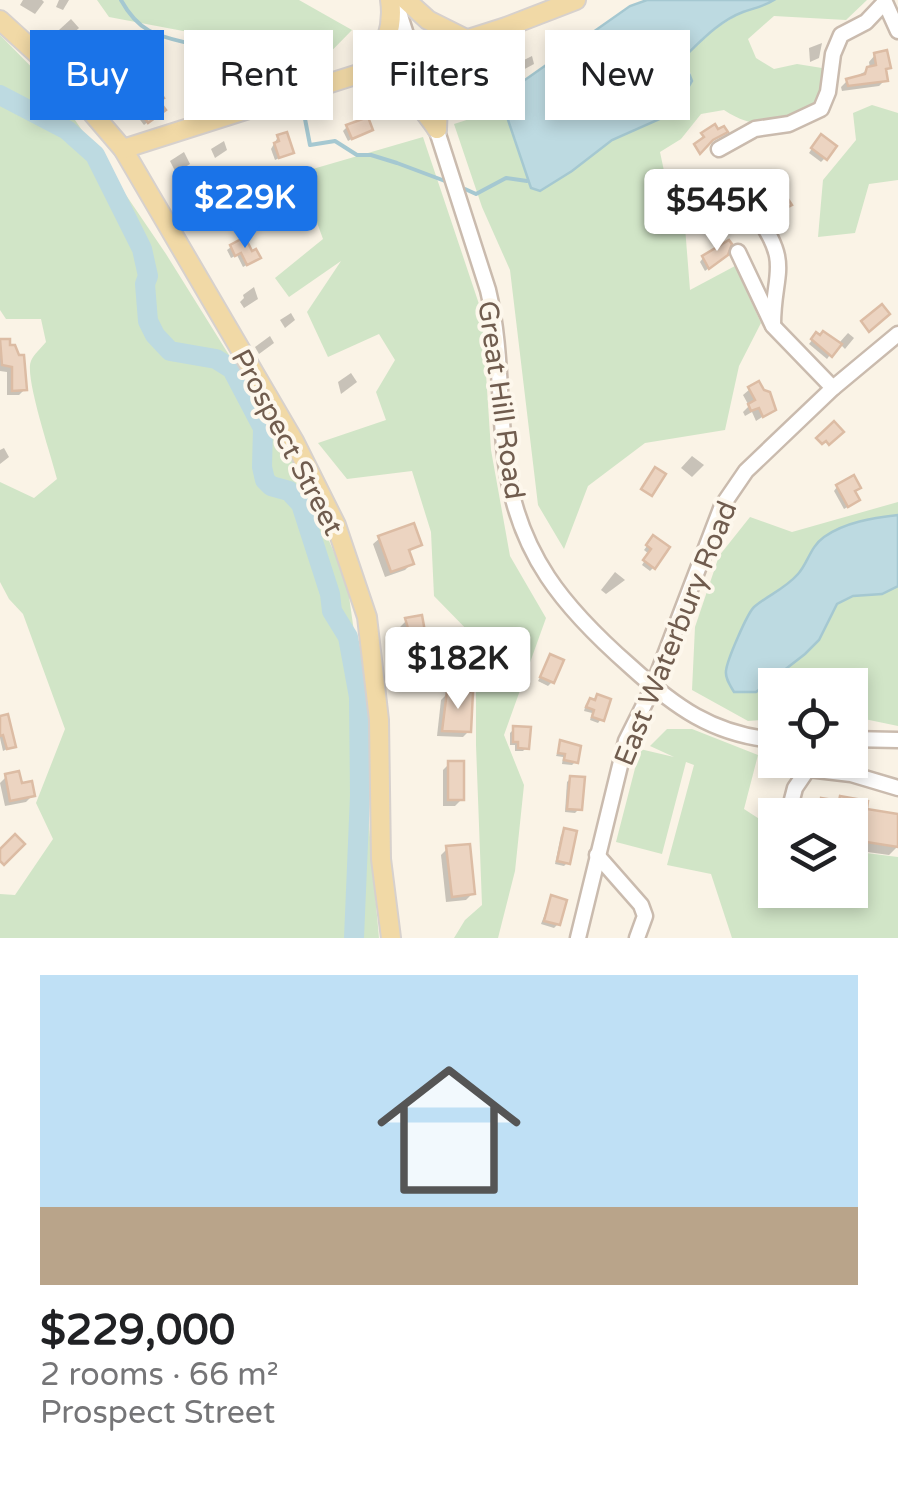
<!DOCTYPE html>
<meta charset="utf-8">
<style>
body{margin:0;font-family:"Varela Round",sans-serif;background:#f6f6f6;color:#202124;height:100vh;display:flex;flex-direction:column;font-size:38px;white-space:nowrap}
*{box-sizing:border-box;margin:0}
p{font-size:32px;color:#757577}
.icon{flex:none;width:55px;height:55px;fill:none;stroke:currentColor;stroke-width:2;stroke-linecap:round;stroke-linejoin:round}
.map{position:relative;height:938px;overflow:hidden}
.drawer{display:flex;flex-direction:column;background:#fff;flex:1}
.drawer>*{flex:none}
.guide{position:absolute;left:30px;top:30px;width:840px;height:90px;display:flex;gap:20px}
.tools{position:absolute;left:758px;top:668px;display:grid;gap:20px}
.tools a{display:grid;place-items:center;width:110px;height:110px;border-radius:0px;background:#fff;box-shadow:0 5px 15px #0003;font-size:50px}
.price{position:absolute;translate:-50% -85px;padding:0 22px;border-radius:10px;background:#fff;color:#222;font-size:32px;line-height:65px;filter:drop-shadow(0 2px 5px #0008)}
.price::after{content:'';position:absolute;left:50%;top:60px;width:30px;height:22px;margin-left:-15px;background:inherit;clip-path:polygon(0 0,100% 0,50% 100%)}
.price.on{background:#1a73e8;color:#fff}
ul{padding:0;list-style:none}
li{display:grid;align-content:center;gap:20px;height:530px;padding:0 40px}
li+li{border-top:2px solid #e0e0e0}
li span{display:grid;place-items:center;height:310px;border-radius:0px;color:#555}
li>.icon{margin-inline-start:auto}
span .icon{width:180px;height:180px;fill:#fffc;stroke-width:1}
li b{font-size:42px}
.tag{padding:0 35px;border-radius:0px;background:#fff;box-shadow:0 5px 15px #0003;font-size:35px;line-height:90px}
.tag.on{background:#1a73e8;color:#fff}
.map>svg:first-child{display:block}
</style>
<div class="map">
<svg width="898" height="938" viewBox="0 0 898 938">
<rect width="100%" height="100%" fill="#faf3e6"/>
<g fill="#d1e5c7">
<path d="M97 0H299L352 30 311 72 263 46 109 17Z"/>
<path d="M775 0H867L846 20 774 16 748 39 756 58 774 69 797 64 822 68 821 96 817 107C781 124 759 133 724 110L701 114 681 139 660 152 664 171 722 172 700 215 685 227 690 290 735 266 761 323 739 366 725 430 645 443 588 486 564 549 538 505 510 270 482 207 454 124 504 108 531 188 612 140 662 118 691 74 682 58 707 34 742 12Z"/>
<path d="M0 35 56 92 166 254 292 456 347 582 368 731 369 826 379 938H0V894L15 895 53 839 36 803 65 729 23 614 9 599 0 582V482L34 498 57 479C52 458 24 376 31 361 33 355 42 347 46 342L41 319H6L0 310Z"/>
<path d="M872 105 898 113V180L869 184 855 233 818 237 823 180 856 140 853 113Z"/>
<path d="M423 137 482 313 491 450 510 556 546 618 504 735 524 785 515 871 498 938H454L465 920 482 905 476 745V639L434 596 431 532 412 471 347 479 318 443 386 420 376 392 395 360 379 334 328 357 307 312 341 261 289 297 275 278 323 239 299 173Z"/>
<path d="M898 502V726L850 716V685H775V719L748 721 692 690 695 627 719 556 750 517 792 532Z"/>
<path d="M667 729H692L758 755 744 809 775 829V890H850V851L898 857V938H732L711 874 667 865 694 765 686 762 662 854 616 842 640 749 674 757 650 746Z"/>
</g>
<g fill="#bddae1" stroke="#a5c8d1" stroke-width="2.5">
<path d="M647 0H774C763 7 754 8 743 12 719 21 701 41 683 58L692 81 677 107 662 118 612 140 572 171 540 191 531 188 504 108 512 89 630 6Z"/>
<path d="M898 515V586L882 594 853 596 837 604 819 640 805 654 756 692H734C730 685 725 678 726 671 727 660 747 614 754 607 768 595 785 589 798 574 808 563 810 547 824 537 845 522 873 518 898 515Z"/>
</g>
<g fill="#0003">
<path d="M23 0H42L44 2 35 14 20 5Z"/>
<path d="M59 0H69L63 10 56 7Z"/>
<path d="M71 19 79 28 67 39 59 30Z"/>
<path d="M104 43 119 61 107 73 91 56Z"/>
<path d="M822 43 819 58 810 62 809 48Z"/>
<path d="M875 55 885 80 879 86 842 91 841 87 847 81 870 69 869 62Z"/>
<path d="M532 56 534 64 521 71 518 63Z"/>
<path d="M244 59 272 78 268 82 237 71Z"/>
<path d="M476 59H507L488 68 497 85 484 93 472 63Z"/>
<path d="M217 79 218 85 207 89 209 94 205 98 191 103 189 97 193 93 211 86 210 82Z"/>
<path d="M157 102 159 113 144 125 137 116 146 104Z"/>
<path d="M347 127 370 129 348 141 343 131Z"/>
<path d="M278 137 291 152 275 160 271 149Z"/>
<path d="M224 141 227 150 215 158 211 149Z"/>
<path d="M817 141 825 158 821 162 809 153Z"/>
<path d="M184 152 190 164 176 173 170 161Z"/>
<path d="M208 205H246L258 213 239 224 238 221 244 212 219 227 209 212 194 220 188 211 192 207Z"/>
<path d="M231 247 254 261 243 267 237 255 231 258 227 250Z"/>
<path d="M703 258 721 259 705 271 700 262Z"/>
<path d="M254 287 258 299 244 308 240 302 244 298 243 295Z"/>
<path d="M291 313 295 320 285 328 280 320Z"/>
<path d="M848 333 854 338 845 349 839 343Z"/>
<path d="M816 335 838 344 827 359 809 344Z"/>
<path d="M270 336 274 343 259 354 255 347Z"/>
<path d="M8 341 25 389 19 395H7V372L0 371V342Z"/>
<path d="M351 373 357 382 341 394 338 382Z"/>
<path d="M750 389 773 410 756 421 752 412 745 416 743 412 749 406 743 395Z"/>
<path d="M4 448 9 457 0 464V450Z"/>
<path d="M692 456 704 465 692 477 681 468Z"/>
<path d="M837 487 854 491 853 504 844 509 834 491Z"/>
<path d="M380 538 419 545 407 553 411 564 405 570 385 577 373 544Z"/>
<path d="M653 538 654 567 650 571 642 565 649 554 644 550Z"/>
<path d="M615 572 625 580 606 594 601 590Z"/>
<path d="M406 621 426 653 420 659 411 661 407 642 402 643 400 627Z"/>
<path d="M551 657 552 682 548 686 538 681Z"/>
<path d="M448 693 469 731 463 737 437 736 441 700Z"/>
<path d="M598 697 601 719 598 723 590 720 592 713 584 711 586 704Z"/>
<path d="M0 718 13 746 3 751 0 738Z"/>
<path d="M514 729 527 747 523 751H515V745H510V733Z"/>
<path d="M561 743 576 761 572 765 562 764 563 757 556 756Z"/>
<path d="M449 764 462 799 455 806H443V770Z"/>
<path d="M6 777 20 786 32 796 26 802 5 806 0 783Z"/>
<path d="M571 778 579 809 575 813 565 812 567 782Z"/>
<path d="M841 799 864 811 898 816V846L889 855 853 850 855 838 850 837V815H812L822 801 837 803Z"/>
<path d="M565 831 568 862 564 866 555 864 561 835Z"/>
<path d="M447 849 473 893 466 900 446 902 441 855Z"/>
<path d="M551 898 558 924 554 928 541 924Z"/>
</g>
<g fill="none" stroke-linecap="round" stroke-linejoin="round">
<g stroke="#a5c8d1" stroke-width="4">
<path d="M121 0C143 40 167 36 207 48"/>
<path d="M248 55 299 73 301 78"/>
<path d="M306 101 305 119 310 145 335 141 357 155H371L397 163 445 181"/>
<path d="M465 189 476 194 506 178 527 181"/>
</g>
<path stroke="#bddae1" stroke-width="20" d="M0 95 67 130 95 155 142 249 148 276 145 284 148 321 155 335 170 351 216 359 232 369 263 428 262 467 265 480 271 486 289 491 301 504 330 594 332 611 348 637 359 697 360 795 354 938"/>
</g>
<g fill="#ecd4c1" stroke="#dcbca4" stroke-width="2.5">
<path d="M104 40 122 61 112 71 93 51Z"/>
<path d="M506 46 510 60 490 66 500 85 487 91 475 57Z"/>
<path d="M887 50 891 68 886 69 888 81 848 86 846 79 865 74 867 67 876 65 874 53Z"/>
<path d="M243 56 278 68 274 80 239 68Z"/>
<path d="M159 91 164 98 159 101 166 110 148 123 139 110 146 105 144 102Z"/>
<path d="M368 117 373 130 352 139 346 125Z"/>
<path d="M715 124 718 129 724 126 728 132 713 140 700 154 694 144 704 137 701 133Z"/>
<path d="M287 132 294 153 279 158 274 143 279 141 277 135Z"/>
<path d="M821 134 837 146 827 160 811 148Z"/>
<path d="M233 186 234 189 238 187 247 201 252 198 256 206 265 200V210L244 222 240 216 248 210 223 225 214 210 198 218 190 205 202 198 208 202Z"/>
<path d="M784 193 792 205 770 216 763 207Z"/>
<path d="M245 237 252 251 256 249 261 258 247 265 241 253 235 256 230 245Z"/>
<path d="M729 240 732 244 728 255 709 269 702 256Z"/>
<path d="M882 304 890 314 869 332 861 321Z"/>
<path d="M823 331 842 344 832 357 811 339 816 332 820 335Z"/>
<path d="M0 339H10V345H15L19 355H24L27 390 12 391V367L2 365Z"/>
<path d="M759 381 764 390 770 392 776 410 763 417 759 408 751 411 748 404 755 400 748 387Z"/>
<path d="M834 421 844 432 829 445 826 441 822 444 816 438Z"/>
<path d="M655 467 666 474 652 496 641 489Z"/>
<path d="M854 475 861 488 855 491 860 500 848 507 836 485Z"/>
<path d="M414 523 422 545 409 550 414 564 391 572 378 536Z"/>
<path d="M653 535 670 547 655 569 643 560 651 549 646 545Z"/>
<path d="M422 615 429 654 416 656 405 618Z"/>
<path d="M550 654 564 660 554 683 540 677Z"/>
<path d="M447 691 473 692 471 732 442 731Z"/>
<path d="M597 694 611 699 604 721 592 717 594 710 586 707 590 698 595 700Z"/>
<path d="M8 714 16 747 7 749 3 735 0 736V716Z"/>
<path d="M513 726 531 727 529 749 518 748V742H513Z"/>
<path d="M560 740 581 746 578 763 564 760 565 754 558 753Z"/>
<rect x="448" y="761" width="16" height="39"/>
<path d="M19 771 22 783 32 781 35 796 10 801 5 774Z"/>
<path d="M570 776 585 777 582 810 567 809Z"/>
<path d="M840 796 868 801 867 809 898 814V847L860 841 862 829 850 827V815H818L821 798 839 801Z"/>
<path d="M564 828 577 831 570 864 557 861Z"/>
<path d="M15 834 25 844 4 865 0 861V849Z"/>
<path d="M470 844 475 894 452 897 446 846Z"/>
<path d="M551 895 567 900 560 925 544 921Z"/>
</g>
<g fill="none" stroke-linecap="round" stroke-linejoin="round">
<defs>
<g id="minor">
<path d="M395 0 488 290C502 348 498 405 506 463 518 554 564 608 630 666 674 706 713 735 775 740"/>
<path d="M884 0 898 31"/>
<path d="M719 149 755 129 789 124 821 109 828 92 833 54 841 35 866 22 884 3"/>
<path d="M757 216C792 265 773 273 773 325"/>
<path d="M738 252 773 326 833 388"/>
<path d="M850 739 898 740"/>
<path d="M806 760 808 769 851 774 898 788"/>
<path d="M788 815 795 788 808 769"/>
<path d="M597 855 641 905 645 916 637 938"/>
<path d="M578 938 626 741 652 689 722 506 746 471 833 388 898 334"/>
</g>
<g id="major">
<path d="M390 0C394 26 385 52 368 71 400 76 419 104 437 129"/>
<path d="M406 0 428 20 466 39"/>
<path d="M0 20 58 73 123 149 294 441 336 525 367 617 379 720 381 859 391 938"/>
<path d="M437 129 439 78 447 46"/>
<path d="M123 149 506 27 576 0"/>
</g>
</defs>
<use href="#minor" stroke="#cabbae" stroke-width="19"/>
<use href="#major" stroke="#d7d1cd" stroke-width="22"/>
<use href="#minor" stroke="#fff" stroke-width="14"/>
<use href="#major" stroke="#f1d9a6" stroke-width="18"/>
</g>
<g text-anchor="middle" stroke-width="8" stroke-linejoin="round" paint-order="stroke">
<g font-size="28" fill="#705c4e" stroke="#fdf7ec">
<text transform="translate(502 400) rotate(82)" y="10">Great Hill Road</text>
<text transform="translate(288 442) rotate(62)" y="10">Prospect Street</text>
<text transform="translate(675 633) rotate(-68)" y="10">East Waterbury Road</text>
</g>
</g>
</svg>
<div class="tools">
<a><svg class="icon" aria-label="locate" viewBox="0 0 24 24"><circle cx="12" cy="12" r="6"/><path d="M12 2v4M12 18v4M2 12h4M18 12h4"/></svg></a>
<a><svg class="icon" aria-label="layers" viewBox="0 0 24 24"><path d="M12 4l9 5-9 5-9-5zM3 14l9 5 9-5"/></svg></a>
</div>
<b class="price on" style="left:245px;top:251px">$229K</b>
<b class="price" style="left:717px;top:254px">$545K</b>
<b class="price" style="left:458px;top:712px">$182K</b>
<div class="guide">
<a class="tag on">Buy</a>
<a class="tag">Rent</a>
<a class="tag">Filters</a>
<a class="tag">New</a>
</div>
</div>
<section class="drawer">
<ul>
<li><span style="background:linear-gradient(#bfe0f5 75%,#b9a48a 0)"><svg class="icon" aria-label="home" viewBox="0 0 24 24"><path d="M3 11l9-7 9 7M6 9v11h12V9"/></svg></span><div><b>$229,000</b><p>2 rooms · 66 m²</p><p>Prospect Street</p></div></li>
</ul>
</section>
